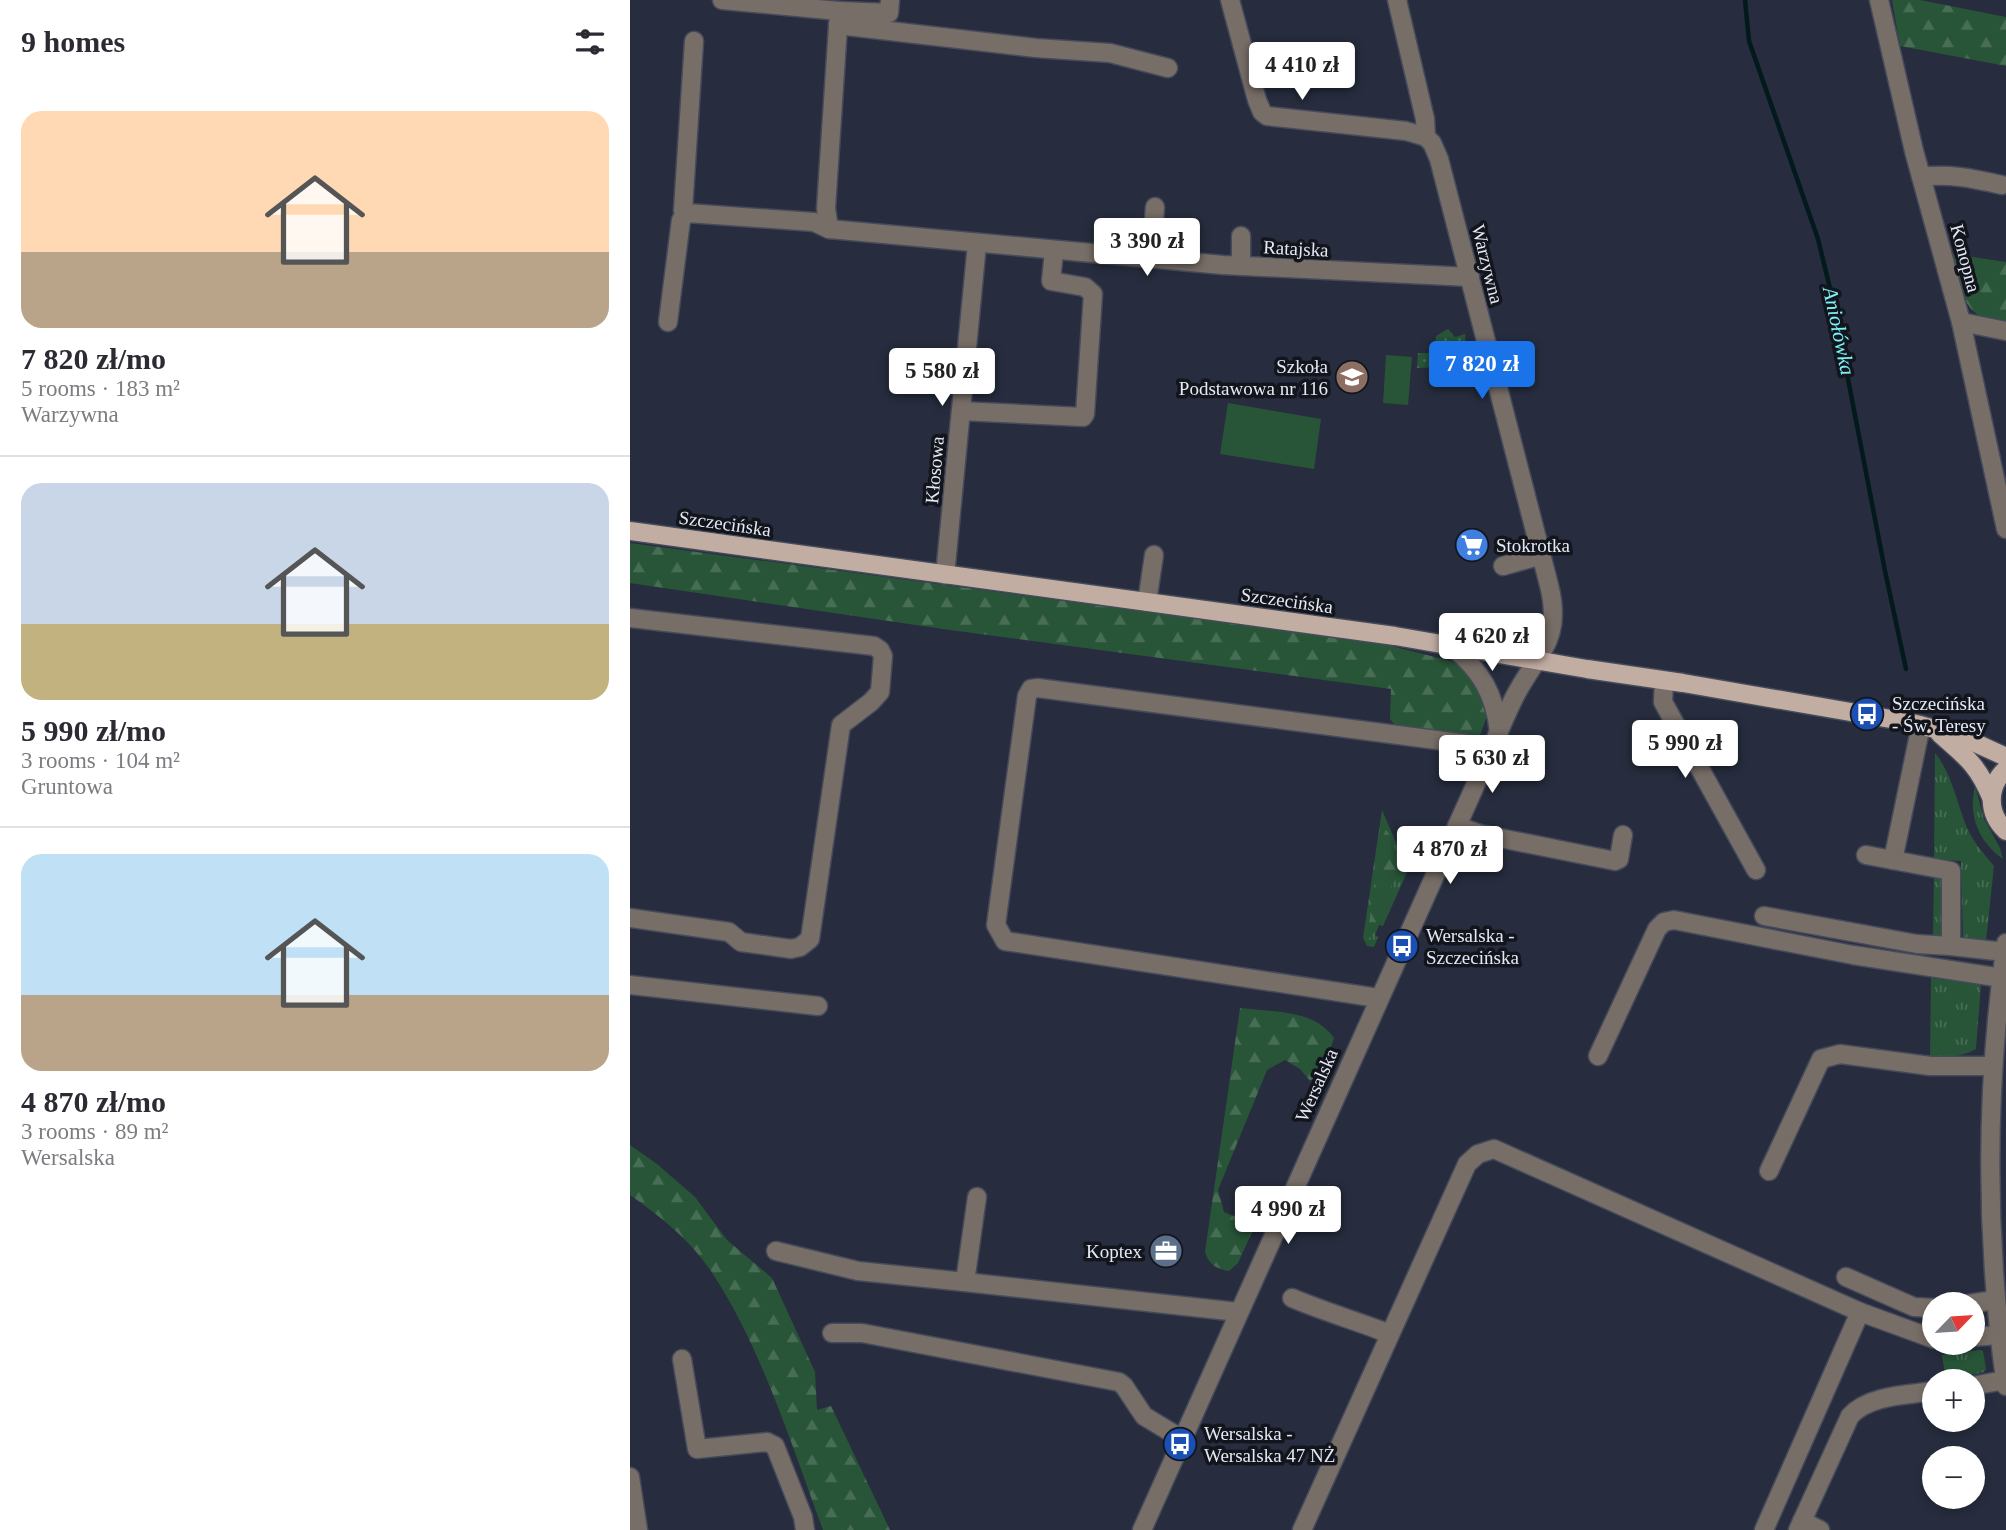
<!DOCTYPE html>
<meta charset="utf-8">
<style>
body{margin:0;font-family:"Times New Roman",serif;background:#f7f7f7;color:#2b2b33;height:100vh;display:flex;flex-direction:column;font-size:26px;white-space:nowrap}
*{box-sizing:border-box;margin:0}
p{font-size:23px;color:#7c7c81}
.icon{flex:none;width:38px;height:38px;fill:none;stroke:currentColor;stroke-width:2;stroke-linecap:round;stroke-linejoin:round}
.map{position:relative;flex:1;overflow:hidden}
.sheet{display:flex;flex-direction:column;background:#fff;width:630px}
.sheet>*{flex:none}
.needle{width:46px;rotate:65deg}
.buttons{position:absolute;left:1292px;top:1292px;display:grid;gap:14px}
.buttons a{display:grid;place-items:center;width:63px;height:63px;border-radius:50%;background:#fff;box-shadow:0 4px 10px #0003;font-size:35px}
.price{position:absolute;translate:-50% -60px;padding:0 16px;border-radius:7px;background:#fff;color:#222;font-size:23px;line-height:46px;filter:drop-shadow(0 2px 4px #0008)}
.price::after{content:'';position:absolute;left:50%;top:42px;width:21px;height:16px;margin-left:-10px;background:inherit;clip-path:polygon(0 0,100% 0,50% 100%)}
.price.selected{background:#1a73e8;color:#fff}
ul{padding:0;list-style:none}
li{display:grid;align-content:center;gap:14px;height:371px;padding:0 21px}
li+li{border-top:2px solid #e1e1e2}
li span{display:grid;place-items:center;height:217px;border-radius:21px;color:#555}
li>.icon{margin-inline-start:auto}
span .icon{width:126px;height:126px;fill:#fffc;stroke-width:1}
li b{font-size:30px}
h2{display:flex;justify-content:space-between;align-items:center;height:84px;padding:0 21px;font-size:30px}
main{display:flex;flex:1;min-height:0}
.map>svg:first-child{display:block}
</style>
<main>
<section class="sheet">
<h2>9 homes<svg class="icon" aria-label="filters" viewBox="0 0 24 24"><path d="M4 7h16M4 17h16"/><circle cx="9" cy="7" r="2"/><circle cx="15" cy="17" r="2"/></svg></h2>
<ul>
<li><span style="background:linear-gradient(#ffd9b3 65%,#b9a48a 0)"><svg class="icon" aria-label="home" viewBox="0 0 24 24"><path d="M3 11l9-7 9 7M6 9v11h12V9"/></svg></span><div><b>7 820 zł/mo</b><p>5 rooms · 183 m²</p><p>Warzywna</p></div></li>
<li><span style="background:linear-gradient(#c9d6e8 65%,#c2b280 0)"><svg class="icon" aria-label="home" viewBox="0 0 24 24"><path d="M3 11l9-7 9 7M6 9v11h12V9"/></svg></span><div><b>5 990 zł/mo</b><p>3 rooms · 104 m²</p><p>Gruntowa</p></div></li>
<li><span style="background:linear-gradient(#bfe0f5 65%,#b9a48a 0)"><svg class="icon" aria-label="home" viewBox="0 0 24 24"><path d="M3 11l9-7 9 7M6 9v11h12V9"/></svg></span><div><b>4 870 zł/mo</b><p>3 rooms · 89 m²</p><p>Wersalska</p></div></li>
</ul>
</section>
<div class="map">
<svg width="1376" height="1530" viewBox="0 0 1376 1530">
<defs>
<pattern id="grass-tufts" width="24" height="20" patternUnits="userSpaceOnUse" patternTransform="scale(1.75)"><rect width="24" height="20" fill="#285538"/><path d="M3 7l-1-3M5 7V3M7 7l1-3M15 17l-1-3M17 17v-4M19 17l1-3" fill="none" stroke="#476d55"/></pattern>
<pattern id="forest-firs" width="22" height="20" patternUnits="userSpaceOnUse" patternTransform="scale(1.75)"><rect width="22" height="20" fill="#285538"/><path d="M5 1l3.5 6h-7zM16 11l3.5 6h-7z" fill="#476d55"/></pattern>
<pattern id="park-dots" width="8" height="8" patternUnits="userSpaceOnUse" patternTransform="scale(1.75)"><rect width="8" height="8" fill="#285538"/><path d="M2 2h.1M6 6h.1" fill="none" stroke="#476d55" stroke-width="1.8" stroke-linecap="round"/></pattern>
</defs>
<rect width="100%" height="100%" fill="#272d3e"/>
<g fill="url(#grass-tufts)">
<path d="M1305 753C1322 773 1327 805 1338 830 1345 844 1354 854 1364 866L1356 941H1336L1333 937 1331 861 1304 859Z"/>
<path d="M1345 786 1354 819 1370 848 1373 859C1348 841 1338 815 1345 786Z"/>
<path d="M752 810 778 870 753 926 749 925 745 935 748 937 744 947 737 946 733 938Z"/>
<path d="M1304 874 1316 880V932L1310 937H1303Z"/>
<path d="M1301 978 1351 984 1346 1049C1331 1057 1317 1058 1300 1058Z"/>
<path d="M1350 1350 1353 1351 1356 1369 1354 1372 1316 1381 1312 1355Z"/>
</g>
<g fill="url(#forest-firs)">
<path d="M1262 0H1290L1376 17V66L1270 46Z"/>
<path d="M1322 254 1376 262V325C1330 316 1333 294 1322 254Z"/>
<path d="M0 543 749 643 821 661 833 668 847 685 857 716 850 735 831 737 767 727 760 719 761 689 320 630 0 583Z"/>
<path d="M752 824 759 834 774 872C756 884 749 917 742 936L737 939Z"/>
<path d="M610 1008C642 1012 684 1009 704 1038L694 1070 680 1081 670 1069 655 1060 637 1070 588 1190 594 1212 611 1219 625 1217 627 1221 608 1263 599 1271C587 1269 579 1265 575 1252Z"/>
<path d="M0 1145 27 1164 65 1197 97 1240 142 1278 185 1372 187 1410 201 1406 260 1530H193C161 1444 132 1348 81 1271 60 1240 30 1216 0 1195Z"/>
</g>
<path fill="url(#park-dots)" d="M818 329 825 337 835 334 836 344 825 350 822 346 815 350 811 344V367L787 368 788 353H804L806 336Z"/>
<g fill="#285538">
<path d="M756 355 782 357 778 405 753 403Z"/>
<path d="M598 403 691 419 684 469 590 454Z"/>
</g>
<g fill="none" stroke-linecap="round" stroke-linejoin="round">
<path stroke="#021a1c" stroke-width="4.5" d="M1115 0 1119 41 1188 239 1203 301 1255 571 1276 669"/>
<defs>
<g id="minor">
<path d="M92 0 209 11 196 208 199 229"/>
<path d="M600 0 627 100 632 112 637 116 776 131 796 137"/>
<path d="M1249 0 1284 151 1331 322 1376 529"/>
<path d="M209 11 259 13 260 0"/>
<path d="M208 25 406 48 480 53 538 68"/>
<path d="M64 41 53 210 57 213 184 222 199 229 593 265 840 277"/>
<path d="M1291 177C1319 173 1345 179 1372 185"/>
<path d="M521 259 525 207"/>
<path d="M611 266V236"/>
<path d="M38 322 51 220 57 213"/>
<path d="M1331 322 1376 331"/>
<path d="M331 411 453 417 455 414 463 294 455 287 421 281 424 251"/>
<path d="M873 566 912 555"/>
<path d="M315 575 347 244"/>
<path d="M517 602 524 555"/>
<path d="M0 618 244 646 250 650 253 656 250 692 241 702 211 725 180 939 170 947 161 949 111 942 99 932 0 918"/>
<path d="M822 647C851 670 865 695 869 732"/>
<path d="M1034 681 1033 702 1126 870"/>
<path d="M827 826 850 834 985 861 989 859 993 835"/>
<path d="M1236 855 1321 871V946L1375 952"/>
<path d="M1263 860 1291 725"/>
<path d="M1134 916 1287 944 1321 946"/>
<path d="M1376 943C1355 1091 1355 1238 1376 1386"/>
<path d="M0 985 188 1006"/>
<path d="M748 998 375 941 366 925 397 696 401 689 408 688 837 744 861 750"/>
<path d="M968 1056 1027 929 1034 922 1044 920 1223 955 1372 978"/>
<path d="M1139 1171 1191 1059 1210 1054 1300 1066H1363"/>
<path d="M347 1197 335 1282 608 1312"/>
<path d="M146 1251 228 1271 335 1282"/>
<path d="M1216 1277 1284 1307 1304 1308"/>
<path d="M662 1298C695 1312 727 1321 760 1334"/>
<path d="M1338 1304 1365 1300"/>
<path d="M1230 1312 1304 1339"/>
<path d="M202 1333H232L489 1382 494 1386 514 1416 552 1439"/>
<path d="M1342 1337 1369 1335"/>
<path d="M52 1359 67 1449 137 1442 145 1446 173 1517 175 1530"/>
<path d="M1342 1386 1375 1380"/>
<path d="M0 1477 8 1530"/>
<path d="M1172 1521 1190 1530"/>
<path d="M512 1530C625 1276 738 1022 853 768 864 744 873 720 885 696 908 652 933 640 919 585L809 159 802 143 796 137 795 119 767 0"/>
<path d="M672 1530 837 1164 848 1154 864 1149 1230 1312 1134 1530"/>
<path d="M1168 1530 1220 1416C1239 1395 1277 1395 1304 1391"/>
</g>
<g id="major">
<path d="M0 531 765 636 957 669 1053 683 1278 722 1328 735 1376 757"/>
<path d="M1310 734C1336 757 1347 764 1361 797"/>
<path d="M1376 769C1357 787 1357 813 1376 831"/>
</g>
</defs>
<use href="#minor" stroke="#454b5b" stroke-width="21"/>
<use href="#major" stroke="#454b5b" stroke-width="21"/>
<use href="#minor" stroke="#786e68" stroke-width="18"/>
<use href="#major" stroke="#c2ada3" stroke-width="18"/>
</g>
<defs>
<symbol id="school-disc" viewBox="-11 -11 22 22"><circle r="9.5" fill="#8d6e63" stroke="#13151d"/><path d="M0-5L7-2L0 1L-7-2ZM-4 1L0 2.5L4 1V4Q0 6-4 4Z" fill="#fff"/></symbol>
<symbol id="supermarket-disc" viewBox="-11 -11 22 22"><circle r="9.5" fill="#3f7fe0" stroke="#13151d"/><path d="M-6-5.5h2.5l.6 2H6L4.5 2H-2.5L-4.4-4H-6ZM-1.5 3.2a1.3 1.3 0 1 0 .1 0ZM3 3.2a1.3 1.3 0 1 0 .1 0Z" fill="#fff"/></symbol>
<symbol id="bus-disc" viewBox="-11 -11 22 22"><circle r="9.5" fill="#1a4fb4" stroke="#13151d"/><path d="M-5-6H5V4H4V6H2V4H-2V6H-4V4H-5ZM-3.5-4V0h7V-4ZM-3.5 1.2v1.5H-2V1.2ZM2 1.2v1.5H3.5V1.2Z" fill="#fff"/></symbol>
<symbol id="office-disc" viewBox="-11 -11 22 22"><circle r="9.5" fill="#5c6f8a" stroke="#13151d"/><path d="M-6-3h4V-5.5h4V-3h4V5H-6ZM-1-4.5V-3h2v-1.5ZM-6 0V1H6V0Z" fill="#fff"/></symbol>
</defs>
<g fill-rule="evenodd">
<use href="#school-disc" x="703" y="358" width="38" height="38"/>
<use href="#supermarket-disc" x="823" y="526" width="38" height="38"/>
<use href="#bus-disc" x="1218" y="695" width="38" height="38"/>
<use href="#bus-disc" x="753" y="927" width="38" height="38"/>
<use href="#office-disc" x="517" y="1232" width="38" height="38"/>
<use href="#bus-disc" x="531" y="1425" width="38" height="38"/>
</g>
<g text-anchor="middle" stroke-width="7" stroke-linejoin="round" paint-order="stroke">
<g font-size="19" fill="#e5e9f5" stroke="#13151d">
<text transform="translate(666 248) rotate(3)" y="7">Ratajska</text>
<text transform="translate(1336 258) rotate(75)" y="7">Konopna</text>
<text transform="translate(858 264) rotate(76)" y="7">Warzywna</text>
<text transform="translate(304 470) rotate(-85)" y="7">Kłosowa</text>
<text transform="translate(95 523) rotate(8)" y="7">Szczecińska</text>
<text transform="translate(657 600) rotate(8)" y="7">Szczecińska</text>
<text transform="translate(686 1085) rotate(-66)" y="7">Wersalska</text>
</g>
<g font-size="19" fill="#e5e9f5" stroke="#13151d" text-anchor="start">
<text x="698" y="373" text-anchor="end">Szkoła<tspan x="698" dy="22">Podstawowa nr 116</tspan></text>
<text x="866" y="552">Stokrotka</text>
<text x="1262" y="710">Szczecińska<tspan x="1262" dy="22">- Św. Teresy</tspan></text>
<text x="796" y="942">Wersalska -<tspan x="796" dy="22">Szczecińska</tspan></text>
<text x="512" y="1258" text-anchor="end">Koptex</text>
<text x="574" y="1440">Wersalska -<tspan x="574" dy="22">Wersalska 47 NŻ</tspan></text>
</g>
<g font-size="21" font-style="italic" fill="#7cf2f9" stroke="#13151d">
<text transform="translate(1209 331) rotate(78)" y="7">Aniołówka</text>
</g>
</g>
</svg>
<div class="buttons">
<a><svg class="needle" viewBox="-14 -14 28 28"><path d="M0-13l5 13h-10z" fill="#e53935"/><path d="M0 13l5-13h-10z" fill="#7c7c81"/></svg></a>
<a>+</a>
<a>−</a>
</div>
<b class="price" style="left:672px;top:102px">4 410 zł</b>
<b class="price" style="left:517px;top:278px">3 390 zł</b>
<b class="price selected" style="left:852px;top:401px">7 820 zł</b>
<b class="price" style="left:312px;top:408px">5 580 zł</b>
<b class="price" style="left:862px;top:673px">4 620 zł</b>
<b class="price" style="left:1055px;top:780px">5 990 zł</b>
<b class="price" style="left:862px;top:795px">5 630 zł</b>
<b class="price" style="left:820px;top:886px">4 870 zł</b>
<b class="price" style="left:658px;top:1246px">4 990 zł</b>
</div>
</main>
